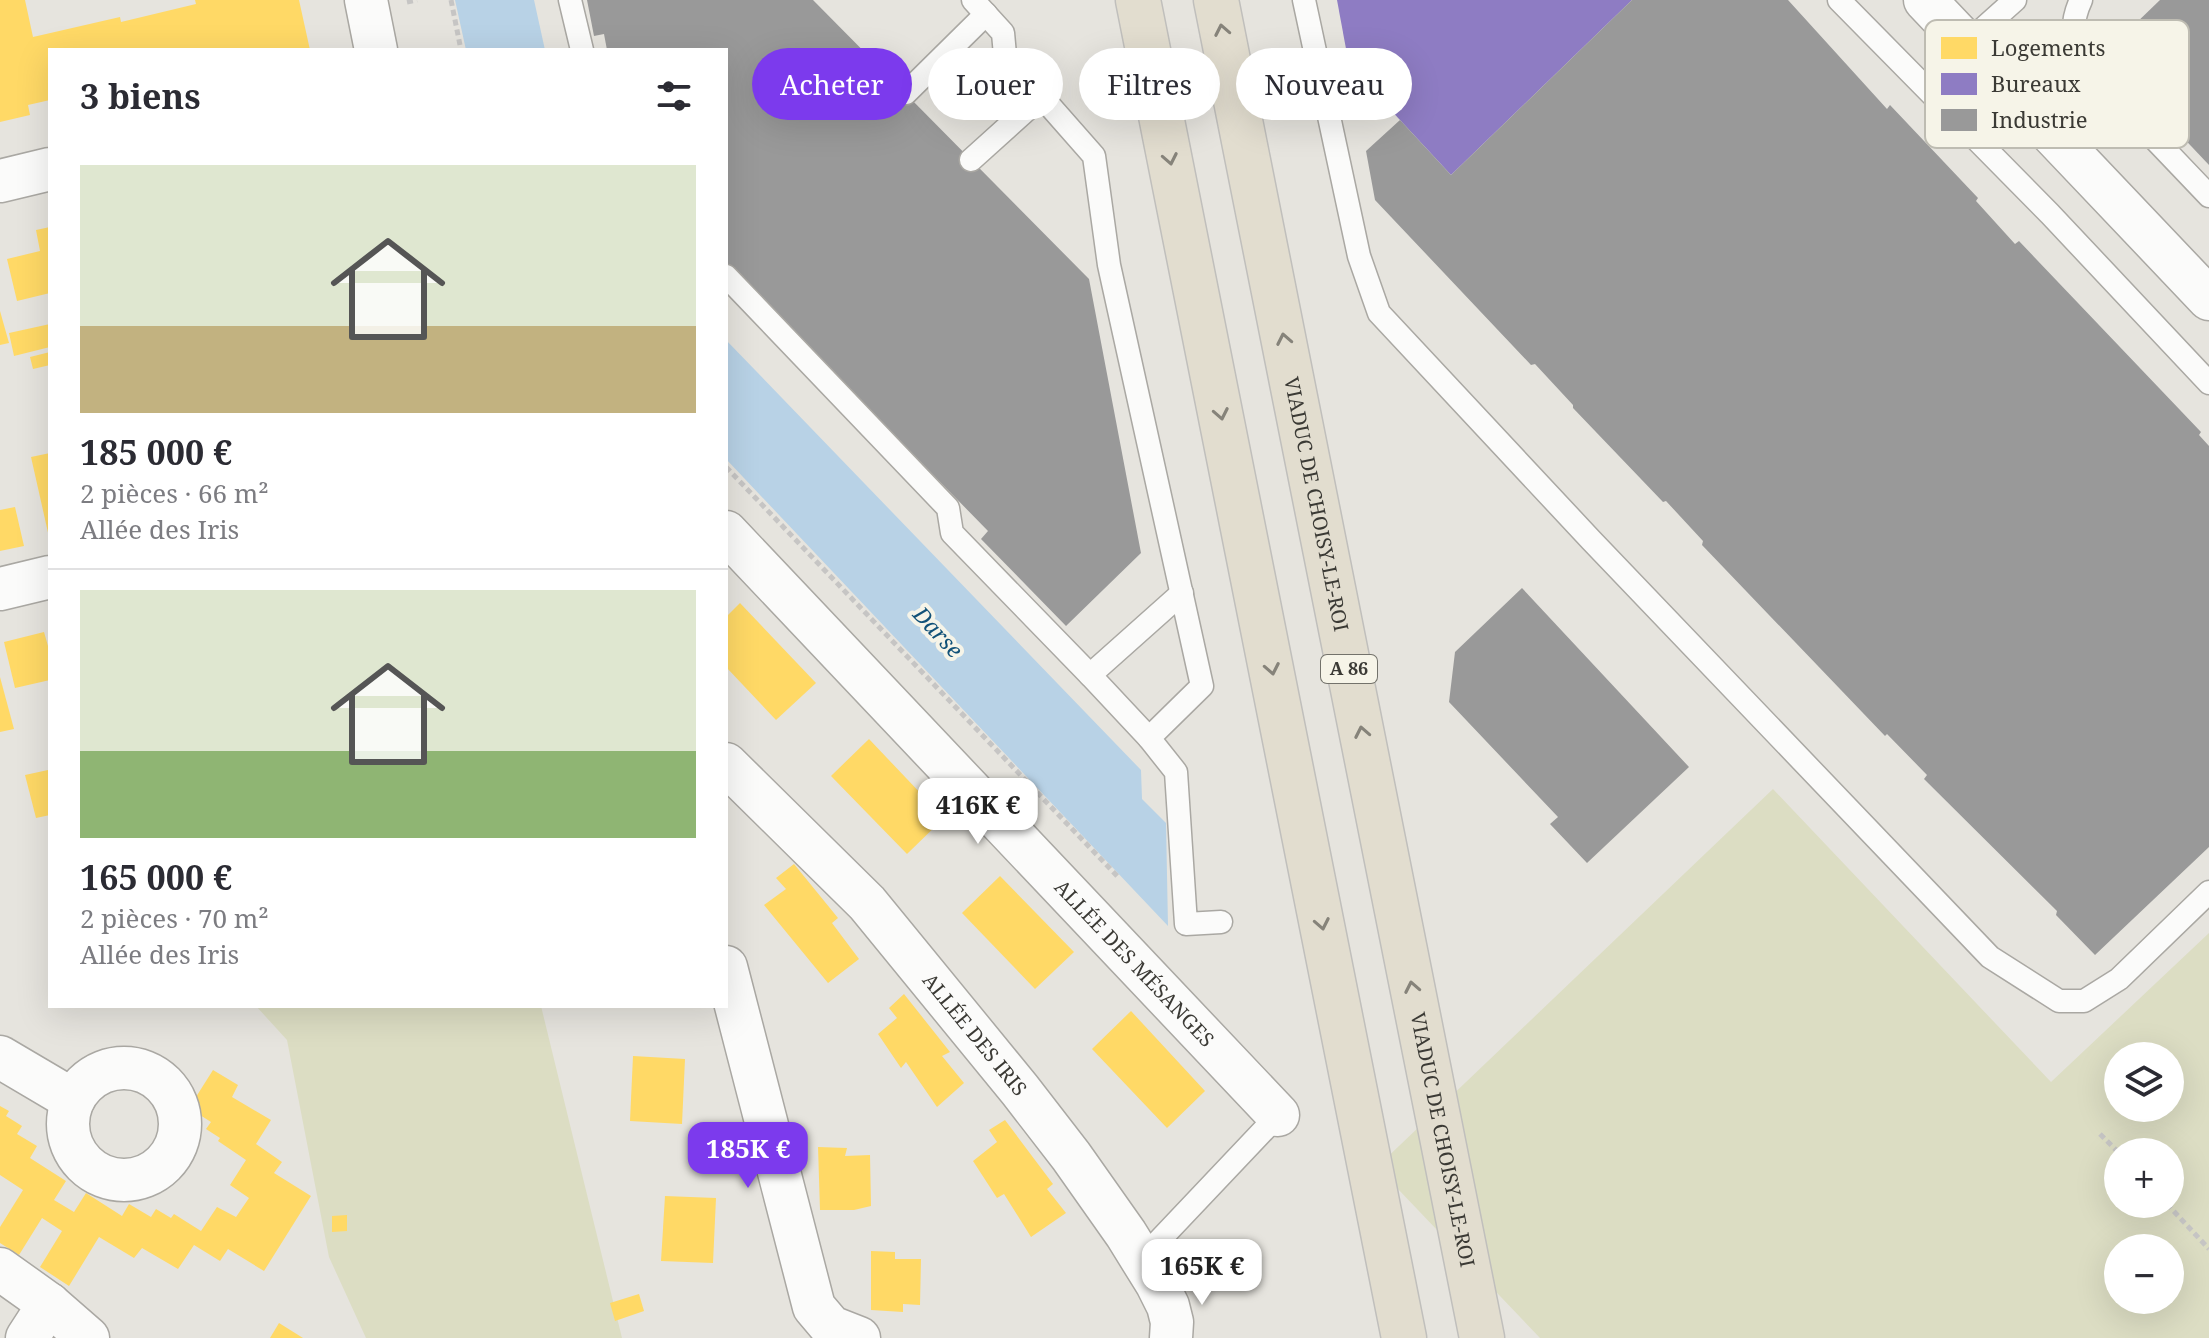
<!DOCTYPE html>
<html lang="fr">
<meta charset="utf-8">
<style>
body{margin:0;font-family:"Noto Serif",serif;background:#f2f2f3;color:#2b2b33;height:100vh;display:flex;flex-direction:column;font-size:30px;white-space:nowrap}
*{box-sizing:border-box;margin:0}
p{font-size:26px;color:#7c7c81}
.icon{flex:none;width:44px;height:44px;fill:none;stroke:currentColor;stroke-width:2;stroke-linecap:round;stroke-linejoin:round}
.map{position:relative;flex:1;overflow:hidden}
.details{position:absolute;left:48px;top:48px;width:680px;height:960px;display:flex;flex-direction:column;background:#fff;border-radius:0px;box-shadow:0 8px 32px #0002}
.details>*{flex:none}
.banner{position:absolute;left:752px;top:48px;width:760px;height:72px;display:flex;gap:16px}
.buttons{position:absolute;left:2104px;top:1042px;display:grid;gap:16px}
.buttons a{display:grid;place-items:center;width:80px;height:80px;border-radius:50%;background:#fff;box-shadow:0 8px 32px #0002;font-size:40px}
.price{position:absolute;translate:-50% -68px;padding:0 18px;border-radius:16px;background:#fff;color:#222;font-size:26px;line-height:52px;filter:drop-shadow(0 2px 4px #0008)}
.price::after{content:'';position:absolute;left:50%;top:48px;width:24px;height:18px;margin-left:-12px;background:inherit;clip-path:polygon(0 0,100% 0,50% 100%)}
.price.on{background:#7c3aed;color:#fff}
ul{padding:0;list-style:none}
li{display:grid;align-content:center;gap:16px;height:424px;padding:0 32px}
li+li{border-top:2px solid #e1e1e2}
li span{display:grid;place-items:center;height:248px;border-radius:0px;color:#555}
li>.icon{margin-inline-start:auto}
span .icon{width:144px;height:144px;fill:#fffc;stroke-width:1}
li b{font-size:34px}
h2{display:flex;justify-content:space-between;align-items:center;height:96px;padding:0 32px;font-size:34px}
.tag{padding:0 28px;border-radius:36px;background:#fff;box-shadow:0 8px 32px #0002;font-size:28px;line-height:72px}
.tag.on{background:#7c3aed;color:#fff}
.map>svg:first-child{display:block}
</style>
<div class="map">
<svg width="2209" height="1338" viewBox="0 0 2209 1338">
<rect width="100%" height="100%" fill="#e6e4de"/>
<g fill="#dcddc3" fill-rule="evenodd">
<path d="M1773 789 2051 1082 2209 933V1338H1540L1377 1167ZM2118 1056H2170V1108H2118ZM2118 1152H2170V1204H2118ZM2118 1248H2170V1300H2118Z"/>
<path d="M256 1006H541L622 1338H366L329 1257 287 1040Z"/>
</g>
<g fill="#b8d2e6">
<path d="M455 0H534L545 50H466Z"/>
<path d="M726 340 1141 770 1142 799 1166 823 1168 926 726 459Z"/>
</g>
<g fill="#ffd966">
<path d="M0 0H25L33 37 120 17 121 22 196 4 195 0H299L310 50H50V100L28 105 30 115 0 122Z"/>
<path d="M50 227V293L17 301 7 259 40 251 36 230Z"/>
<path d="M0 311 9 343 0 345Z"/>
<path d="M50 324V347L14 356 9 333Z"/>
<path d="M50 352V365L33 369 30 357Z"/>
<path d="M50 453V537H49L31 457Z"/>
<path d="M15 507 24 546 0 551V510Z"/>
<path d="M740 603 816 683 776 720 726 667V617Z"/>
<path d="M44 632 50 653V680L15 688 4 642Z"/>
<path d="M0 677 14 729 0 732Z"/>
<path d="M869 739 944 818 907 854 831 776Z"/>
<path d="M48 770 50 815 36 818 25 775Z"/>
<path d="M794 864 838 918 832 923 859 959 828 983 764 905 786 889 776 878Z"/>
<path d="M1000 876 1074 952 1035 989 962 913Z"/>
<path d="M904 994 950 1052 942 1056 964 1083 937 1107 906 1062 901 1068 878 1034 897 1018 889 1008Z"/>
<path d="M1131 1011 1205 1091 1167 1128 1092 1049Z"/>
<path d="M633 1056 685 1059 682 1124 630 1121Z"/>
<path d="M213 1070 238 1085 232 1097 271 1120 256 1144 282 1162 274 1173 311 1196 264 1271 228 1249 220 1261 194 1245 178 1269 142 1248 134 1258 99 1237 69 1286 40 1267 62 1231 42 1218 19 1255 0 1243V1227L23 1190 0 1175V1106L9 1111 6 1116 22 1126 17 1134 37 1146 30 1158 66 1181 54 1200 74 1212 86 1193 122 1216 129 1204 151 1217 156 1209 171 1218 174 1214 201 1231 217 1207 236 1217 249 1198 230 1185 246 1160 218 1141 220 1138 206 1129 211 1122 189 1108Z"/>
<path d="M1005 1120 1053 1184 1047 1189 1066 1213 1031 1237 1004 1194 997 1198 973 1161 997 1142 989 1130Z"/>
<path d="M818 1147 847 1148 845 1156 870 1155 871 1206 854 1210H820Z"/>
<path d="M665 1196 716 1198 713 1263 661 1261Z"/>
<path d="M347 1215V1231L332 1232V1216Z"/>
<path d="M871 1251 895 1252V1259H921L920 1305 903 1304V1312L871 1310Z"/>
<path d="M639 1294 644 1311 615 1321 610 1303Z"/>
<path d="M279 1323 303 1338H270Z"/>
</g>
<path fill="#8e7cc3" d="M1337 0H1632L1451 175 1349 65Z"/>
<g fill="#999">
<path d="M587 0H813L1089 279 1141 553 1066 626 981 539 988 531 726 263V50H607L604 34 594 36Z"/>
<path d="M1632 0H1788L1887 109 1890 105 1978 198 1976 201 2015 244 2019 241 2201 432 2199 435 2209 446V847L2095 955 2056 915 2057 911 1924 779 1927 775 1887 734 1885 736 1702 545 1703 541 1666 501 1663 502 1573 408V405L1535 364 1531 365 1375 200 1366 151 1400 120 1451 175Z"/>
<path d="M2160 0H2209V165L2104 54Z"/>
<path d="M1522 588 1689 767 1587 863 1550 824 1558 817 1449 702 1455 652Z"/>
</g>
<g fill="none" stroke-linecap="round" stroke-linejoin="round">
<defs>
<g id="lane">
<path d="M570 0 582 50"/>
<path d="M973 0 1003 33 1005 55 1094 156 1109 265 1202 686 1149 738 1176 772 1186 924 1221 922"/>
<path d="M1304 0 1359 256 1379 313 1591 540 1990 957 2059 1001H2084L2119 979 2209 892"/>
<path d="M1839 0 2050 214 2209 383"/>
<path d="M2081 0C2070 23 2072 43 2084 65L2209 196"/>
<path d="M1967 43 2015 0"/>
<path d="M906 93 986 14"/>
<path d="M971 160 1042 96"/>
<path d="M726 276 948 508 952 533 1090 675"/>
<path d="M1149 738 1090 675 1182 593"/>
<path d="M1139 1255 1153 1247 1278 1115"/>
</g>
<g id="street">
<path d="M366 0 376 50"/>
<path d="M1925 0 2209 299"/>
<path d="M0 181 50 169"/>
<path id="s1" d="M726 532 1278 1115"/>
<path d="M0 589 50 577"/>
<path id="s2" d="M726 764 867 903 1020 1090 1071 1156 1126 1234 1157 1284 1168 1306 1172 1322 1171 1338"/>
<path d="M726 967 814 1307 831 1327 859 1338"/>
<path d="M0 1057 73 1100"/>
<circle cx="124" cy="1124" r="56"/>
<path d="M0 1269 49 1304 88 1338"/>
<path d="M27 1338 49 1304"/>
</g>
<g id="highway">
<path d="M1138 0 1404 1338"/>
<path id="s3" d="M1216 0 1482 1338"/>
</g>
</defs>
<use href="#lane" stroke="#aaa8a3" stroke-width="25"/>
<use href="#street" stroke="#aaa8a3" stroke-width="45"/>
<use href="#highway" stroke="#c0bfbc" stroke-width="47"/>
<g stroke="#c6c5c4" stroke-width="5" stroke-dasharray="6 4" stroke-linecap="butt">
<path d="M451 0 461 50"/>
<path d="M407 2 417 0"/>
<path d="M726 467 1119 878"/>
<path d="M2100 1134 2118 1152"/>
<path d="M2167 1204 2209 1249"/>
</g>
<use href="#lane" stroke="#fbfbfa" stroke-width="22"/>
<use href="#street" stroke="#fbfbfa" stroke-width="42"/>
<use href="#highway" stroke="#e2ddcf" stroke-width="44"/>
</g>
<defs><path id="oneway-chevron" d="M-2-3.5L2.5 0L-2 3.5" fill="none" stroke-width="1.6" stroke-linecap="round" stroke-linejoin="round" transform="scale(2)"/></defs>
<g stroke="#86837a">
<use href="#oneway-chevron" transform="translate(1222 30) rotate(-101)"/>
<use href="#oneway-chevron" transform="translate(1170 159) rotate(79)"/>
<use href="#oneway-chevron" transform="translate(1284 339) rotate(-101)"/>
<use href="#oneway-chevron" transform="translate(1221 414) rotate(79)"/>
<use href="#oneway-chevron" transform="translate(1272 669) rotate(79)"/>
<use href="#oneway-chevron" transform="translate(1362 732) rotate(-101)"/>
<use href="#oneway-chevron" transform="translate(1322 924) rotate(79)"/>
<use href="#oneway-chevron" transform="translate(1412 987) rotate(-101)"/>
</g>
<g text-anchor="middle" stroke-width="8" stroke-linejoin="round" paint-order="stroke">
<rect fill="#f6f4e8" stroke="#73726b" stroke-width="2" x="1321" y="655" width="56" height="28" rx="6"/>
<g font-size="18" font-weight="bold" fill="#3b3a35">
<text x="1349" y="675">A 86</text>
</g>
<g font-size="20" fill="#3b3a35" stroke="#f6f4e8">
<text dy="7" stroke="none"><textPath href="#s3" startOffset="514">VIADUC DE CHOISY-LE-ROI</textPath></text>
<text dy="7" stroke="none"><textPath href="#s1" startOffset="594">ALLÉE DES MÉSANGES</textPath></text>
<text dy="7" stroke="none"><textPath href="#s2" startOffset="368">ALLÉE DES IRIS</textPath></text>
<text dy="7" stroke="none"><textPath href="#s3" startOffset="1162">VIADUC DE CHOISY-LE-ROI</textPath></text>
</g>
<g font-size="22" font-style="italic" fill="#115178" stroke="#f6f4e8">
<text transform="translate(938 632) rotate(47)" y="8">Darse</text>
</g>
</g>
<rect x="1925" y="20" width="264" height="128" rx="12" fill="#f6f4e8" stroke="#bebcb2" stroke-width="2"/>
<rect x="1941" y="37" width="36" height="22" fill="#ffd966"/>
<rect x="1941" y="73" width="36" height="22" fill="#8e7cc3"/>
<rect x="1941" y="109" width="36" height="22" fill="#999"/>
<g font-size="22" fill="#3b3a35">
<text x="1991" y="56">Logements</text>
<text x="1991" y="92">Bureaux</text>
<text x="1991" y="128">Industrie</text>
</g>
</svg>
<div class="buttons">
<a><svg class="icon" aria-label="layers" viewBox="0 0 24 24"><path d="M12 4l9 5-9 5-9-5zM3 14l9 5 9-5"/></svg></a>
<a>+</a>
<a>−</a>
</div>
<b class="price" style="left:978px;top:846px">416K €</b>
<b class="price on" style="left:748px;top:1190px">185K €</b>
<b class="price" style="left:1202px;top:1307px">165K €</b>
<div class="banner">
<a class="tag on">Acheter</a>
<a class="tag">Louer</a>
<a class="tag">Filtres</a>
<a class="tag">Nouveau</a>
</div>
<section class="details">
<h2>3 biens<svg class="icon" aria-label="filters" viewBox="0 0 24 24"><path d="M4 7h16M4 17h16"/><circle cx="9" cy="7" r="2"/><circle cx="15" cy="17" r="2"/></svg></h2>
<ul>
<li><span style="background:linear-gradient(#dfe7d0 65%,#c2b280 0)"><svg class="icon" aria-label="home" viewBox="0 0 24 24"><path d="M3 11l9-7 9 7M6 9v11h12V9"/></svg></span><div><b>185 000 €</b><p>2 pièces · 66 m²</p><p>Allée des Iris</p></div></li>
<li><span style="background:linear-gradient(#dfe7d0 65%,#8fb573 0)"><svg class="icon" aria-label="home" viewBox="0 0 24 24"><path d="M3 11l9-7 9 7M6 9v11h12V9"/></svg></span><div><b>165 000 €</b><p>2 pièces · 70 m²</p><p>Allée des Iris</p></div></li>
</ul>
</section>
</div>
